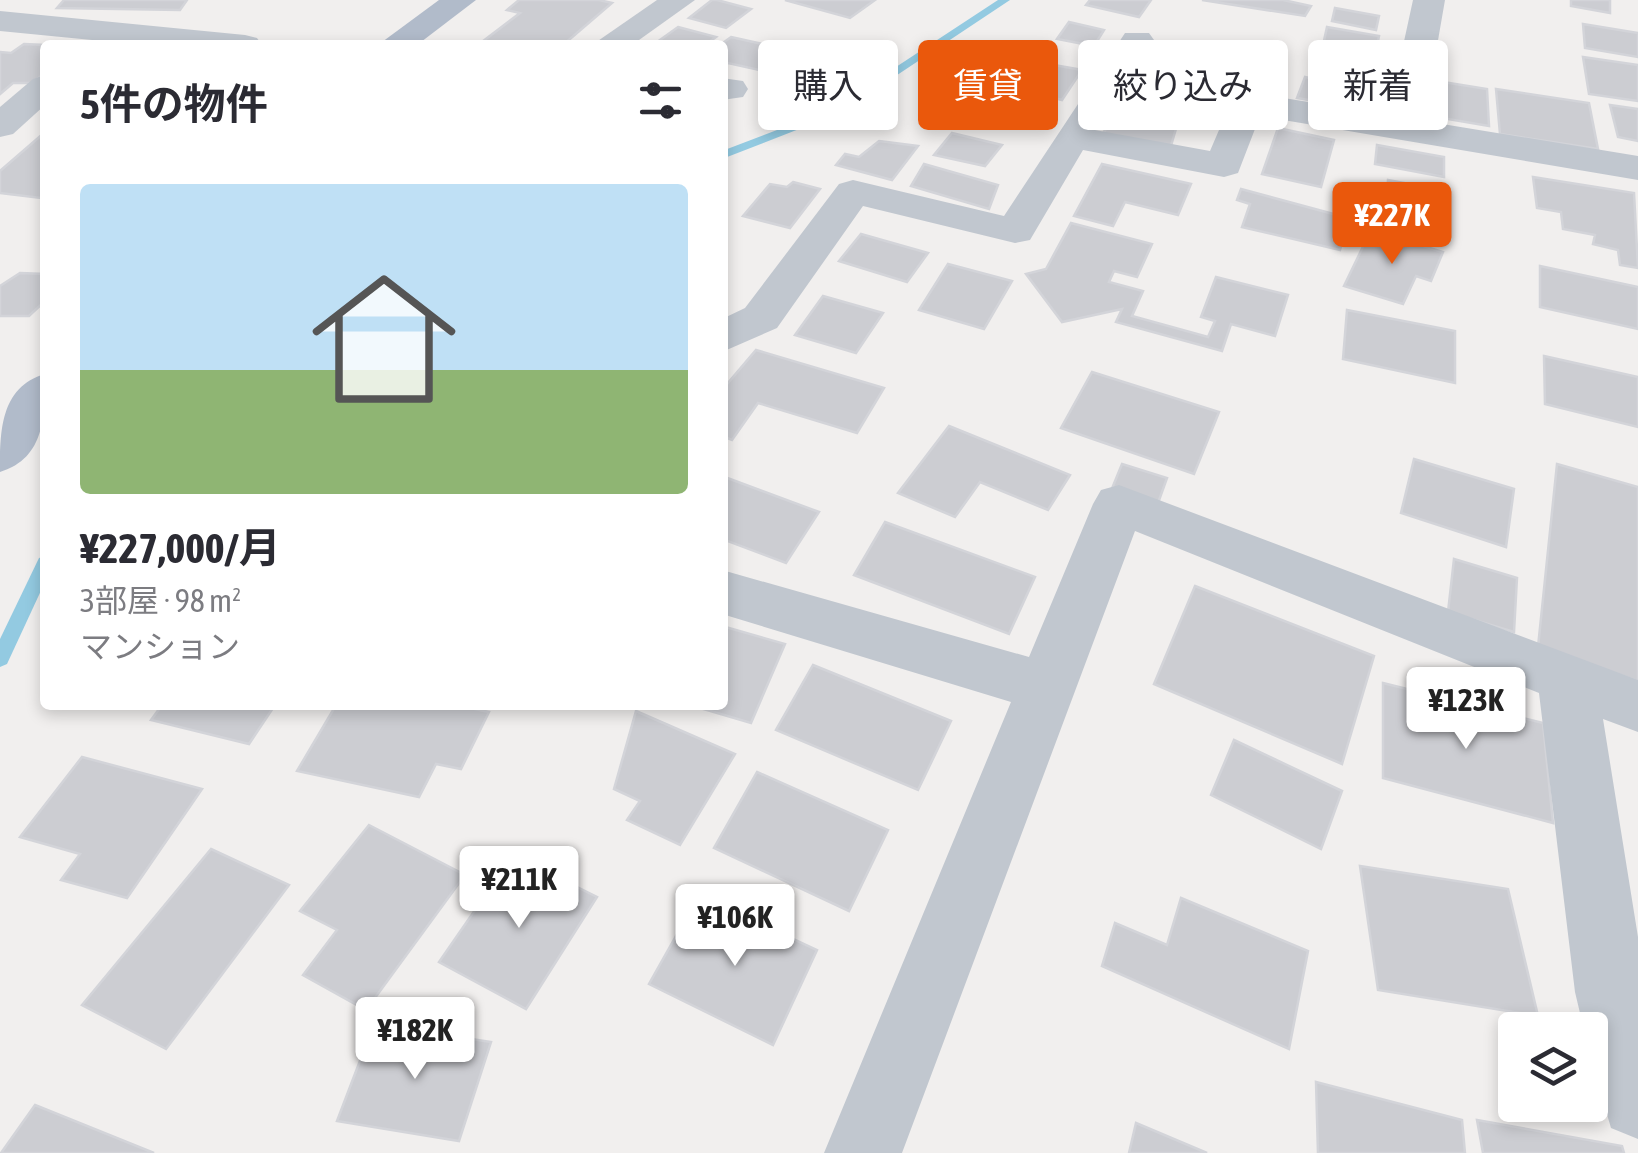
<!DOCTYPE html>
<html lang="ja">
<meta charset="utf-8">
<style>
body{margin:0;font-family:"Asap Condensed","Noto Sans JP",sans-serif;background:#f7f7f7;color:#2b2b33;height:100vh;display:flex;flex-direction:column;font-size:38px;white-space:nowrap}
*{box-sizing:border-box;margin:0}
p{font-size:32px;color:#7c7c81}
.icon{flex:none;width:55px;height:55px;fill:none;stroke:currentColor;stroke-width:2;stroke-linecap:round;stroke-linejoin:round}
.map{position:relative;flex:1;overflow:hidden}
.drawer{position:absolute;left:40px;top:40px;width:688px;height:670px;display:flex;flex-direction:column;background:#fff;border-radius:10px;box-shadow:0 5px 15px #0003}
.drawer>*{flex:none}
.top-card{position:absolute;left:758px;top:40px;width:730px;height:90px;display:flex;gap:20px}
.buttons{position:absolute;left:1498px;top:1012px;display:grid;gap:20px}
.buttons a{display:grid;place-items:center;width:110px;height:110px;border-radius:10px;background:#fff;box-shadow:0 5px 15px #0003;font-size:50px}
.price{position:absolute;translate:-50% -85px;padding:0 22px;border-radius:10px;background:#fff;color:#222;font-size:32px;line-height:65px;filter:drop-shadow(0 2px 5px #0008)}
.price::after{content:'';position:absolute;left:50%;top:60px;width:30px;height:22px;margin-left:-15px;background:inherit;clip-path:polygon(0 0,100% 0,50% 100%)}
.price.on{background:#ea580c;color:#fff}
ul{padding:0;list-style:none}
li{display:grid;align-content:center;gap:20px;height:530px;padding:0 40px}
li span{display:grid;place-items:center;height:310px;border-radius:10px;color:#555}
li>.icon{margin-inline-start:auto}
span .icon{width:180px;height:180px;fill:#fffc;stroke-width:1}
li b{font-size:42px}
h2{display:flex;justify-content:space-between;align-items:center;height:120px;padding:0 40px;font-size:42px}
.pill{padding:0 35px;border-radius:10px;background:#fff;box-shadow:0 5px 15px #0003;font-size:35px;line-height:90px}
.pill.on{background:#ea580c;color:#fff}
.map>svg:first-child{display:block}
</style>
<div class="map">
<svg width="1638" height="1153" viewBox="0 0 1638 1153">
<rect width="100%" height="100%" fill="#f1efee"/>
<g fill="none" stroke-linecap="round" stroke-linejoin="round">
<g fill="#93cae1" fill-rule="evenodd">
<path d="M998 0H1010L840 113 722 159V151L832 109Z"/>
<path d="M45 556V582L7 664 0 667V639L39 558Z"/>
</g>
</g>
<g fill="#cccdd2" stroke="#d3d4d9" stroke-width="2.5">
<path d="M64 0H187L180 10 57 8Z"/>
<path d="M519 0H599L612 3 563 45 482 42 520 13 507 10Z"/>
<path d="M712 0H717L751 9 726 28 689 18Z"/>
<path d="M785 0H875L850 18Z"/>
<path d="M1090 0H1151L1139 17 1086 5Z"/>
<path d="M1202 0H1283L1311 6 1305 16Z"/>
<path d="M1571 0H1610V13L1571 6Z"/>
<path d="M1335 8 1379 16 1376 30 1332 21Z"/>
<path d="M1069 22 1104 30 1094 46 1057 39Z"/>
<path d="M1583 24 1638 33V57L1585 48Z"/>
<path d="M678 27 716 37 705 45H653Z"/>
<path d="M1327 27 1379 36 1373 67 1320 59Z"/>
<path d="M731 37 789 50 759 70 728 63 722 67 720 45Z"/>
<path d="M1178 43 1219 51 1208 74 1165 65Z"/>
<path d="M24 44 45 45V73L32 83H13L0 94V52L11 53Z"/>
<path d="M1241 52 1282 59 1278 77 1272 75 1271 83 1233 76Z"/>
<path d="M1583 57 1638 65V101L1589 94Z"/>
<path d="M1037 62 1082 70 1062 100 1017 88Z"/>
<path d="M1344 70 1381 77V85L1343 78Z"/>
<path d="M1305 77 1369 91 1367 110 1297 98Z"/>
<path d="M1437 81 1487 89 1489 126 1436 117Z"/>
<path d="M1136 86 1223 102 1216 121 1208 119V127L1178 122 1170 149 1101 136Z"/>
<path d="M1496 89 1589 103 1598 149 1500 134Z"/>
<path d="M984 97 1036 109 1023 128 970 118Z"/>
<path d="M1610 105 1638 109V141L1618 137Z"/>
<path d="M1278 128 1334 140 1321 187 1262 174Z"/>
<path d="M45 132V195L41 198 0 193V171Z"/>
<path d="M952 133 1002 145 985 166 934 155Z"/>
<path d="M879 141 918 146 892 180 836 165 845 154 859 157Z"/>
<path d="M1377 145 1444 157V177L1375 164Z"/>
<path d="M924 164 998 185 989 209 911 186Z"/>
<path d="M1102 164 1191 184 1178 215 1125 202 1113 226 1074 216Z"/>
<path d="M1533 177 1634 193 1638 268 1620 265 1618 250 1593 244 1595 235 1563 229 1561 212 1537 208Z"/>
<path d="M1388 180 1447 191 1446 228 1385 217Z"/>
<path d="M793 182 820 189 790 228 743 216 770 184 787 187Z"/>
<path d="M1241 189 1348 218 1340 250 1242 227 1250 204 1237 200Z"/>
<path d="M1071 223 1152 244 1137 277 1114 271 1109 282 1143 291 1132 316 1208 337 1215 321 1201 317 1216 277 1288 295 1275 336 1231 324 1222 351 1116 322 1122 309 1062 322 1026 274 1046 269Z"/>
<path d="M1371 230 1443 252 1431 281 1416 276 1403 304 1344 286Z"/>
<path d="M861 234 928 253 907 282 839 261Z"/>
<path d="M948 264 1012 281 984 329 919 310Z"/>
<path d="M1540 266 1638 287V329L1540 307Z"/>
<path d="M20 273 45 274V301L29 316H0V286Z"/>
<path d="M823 296 883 313 856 353 795 335Z"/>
<path d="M1347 310 1455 331V383L1343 359Z"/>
<path d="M756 350 884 388 857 433 758 403 732 440 722 436V390Z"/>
<path d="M1544 356 1638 377V427L1545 404Z"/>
<path d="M1092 372 1219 412 1194 474 1061 428Z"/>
<path d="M949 426 1070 475 1048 510 980 482 955 517 898 493Z"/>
<path d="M1414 459 1514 489 1506 547 1401 513Z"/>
<path d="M1122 464 1167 478 1157 506 1111 491Z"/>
<path d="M1557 464 1638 487V681L1538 647Z"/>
<path d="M722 476 819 512 786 563 722 539Z"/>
<path d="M885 522 1035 577 1009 634 854 575Z"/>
<path d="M1454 559 1517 578 1514 632 1448 612Z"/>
<path d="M1195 586 1374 656 1342 764 1154 684Z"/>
<path d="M722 626 785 644 751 723 690 705H722Z"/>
<path d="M813 665 951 721 918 790 776 730Z"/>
<path d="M1383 683 1543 723 1553 823 1383 778Z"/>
<path d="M162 705H275L249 744 151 720Z"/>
<path d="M336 705H456L489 712 461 769 436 764 419 797 297 771Z"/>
<path d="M636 711 735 754 680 845 627 820 640 801 614 789Z"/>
<path d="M1234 740 1342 791 1321 849 1211 795Z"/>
<path d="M82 757 202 789 127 898 61 880 80 854 20 837Z"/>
<path d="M757 772 888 830 849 911 714 848Z"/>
<path d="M369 825 465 875 366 1010 303 975 337 930 300 911Z"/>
<path d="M211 849 289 885 166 1049 82 1005Z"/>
<path d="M513 855 597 897 526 1009 439 962Z"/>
<path d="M1360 866 1508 889 1538 1016 1378 990Z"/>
<path d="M699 895 817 950 773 1045 649 984Z"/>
<path d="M1181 898 1308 951 1289 1049 1102 966 1115 923 1167 945Z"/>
<path d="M374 1024 491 1042 459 1141 337 1121Z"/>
<path d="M1316 1082 1462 1120 1465 1153H1318Z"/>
<path d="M35 1105 154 1153H1Z"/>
<path d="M1477 1120 1622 1146 1624 1153H1483Z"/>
<path d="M1136 1123 1207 1153H1129Z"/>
</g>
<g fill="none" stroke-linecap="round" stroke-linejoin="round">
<g fill="#c1c7cf" fill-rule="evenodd">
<path d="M657 0H695L632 45H592Z"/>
<path d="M1413 0H1445L1424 121 1638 156V180L1260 116 1238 173 1224 177 1083 150 1030 240 1015 243 863 206 777 328 722 352V319L745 308 839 184 853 180 1004 216 1125 33H1149L1154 40 1095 130 1210 151 1234 95 1247 92 1388 115Z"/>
<path d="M0 11 245 35 257 38 262 45H143L0 31Z"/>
<path d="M45 75V105L13 134 0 137V107L33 79Z"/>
<path d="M722 78 743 81 748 89 743 97 722 100Z"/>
<path d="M1119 485 1638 680V732L1603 719 1638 937V1139L1611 1128 1590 1057V1030H1584L1575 992 1539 693 1135 531 902 1153H824L1011 702 722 614V570L1029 657 1093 504 1101 490Z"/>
</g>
<g fill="#b1bbca" fill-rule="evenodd">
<path d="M439 0H476L417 45H378Z"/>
<path d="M45 374C45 414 46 458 0 472 0 432 0 387 45 374Z"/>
</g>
</g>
</svg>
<div class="buttons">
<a><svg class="icon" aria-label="layers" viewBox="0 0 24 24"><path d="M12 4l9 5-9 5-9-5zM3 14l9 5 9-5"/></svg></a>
</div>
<b class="price on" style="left:1392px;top:267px">¥227K</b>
<b class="price" style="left:1466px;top:752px">¥123K</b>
<b class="price" style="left:519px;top:931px">¥211K</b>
<b class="price" style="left:735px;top:969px">¥106K</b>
<b class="price" style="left:415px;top:1082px">¥182K</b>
<div class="top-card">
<a class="pill">購入</a>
<a class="pill on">賃貸</a>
<a class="pill">絞り込み</a>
<a class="pill">新着</a>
</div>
<section class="drawer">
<h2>5件の物件<svg class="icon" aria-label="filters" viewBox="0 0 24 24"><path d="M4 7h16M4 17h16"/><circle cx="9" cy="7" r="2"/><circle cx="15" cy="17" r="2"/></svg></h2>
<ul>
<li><span style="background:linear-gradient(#bfe0f5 60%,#8fb573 0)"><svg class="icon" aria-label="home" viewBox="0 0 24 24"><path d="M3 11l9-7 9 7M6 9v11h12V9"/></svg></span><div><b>¥227,000/月</b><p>3部屋 · 98 m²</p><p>マンション</p></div></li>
</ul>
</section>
</div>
